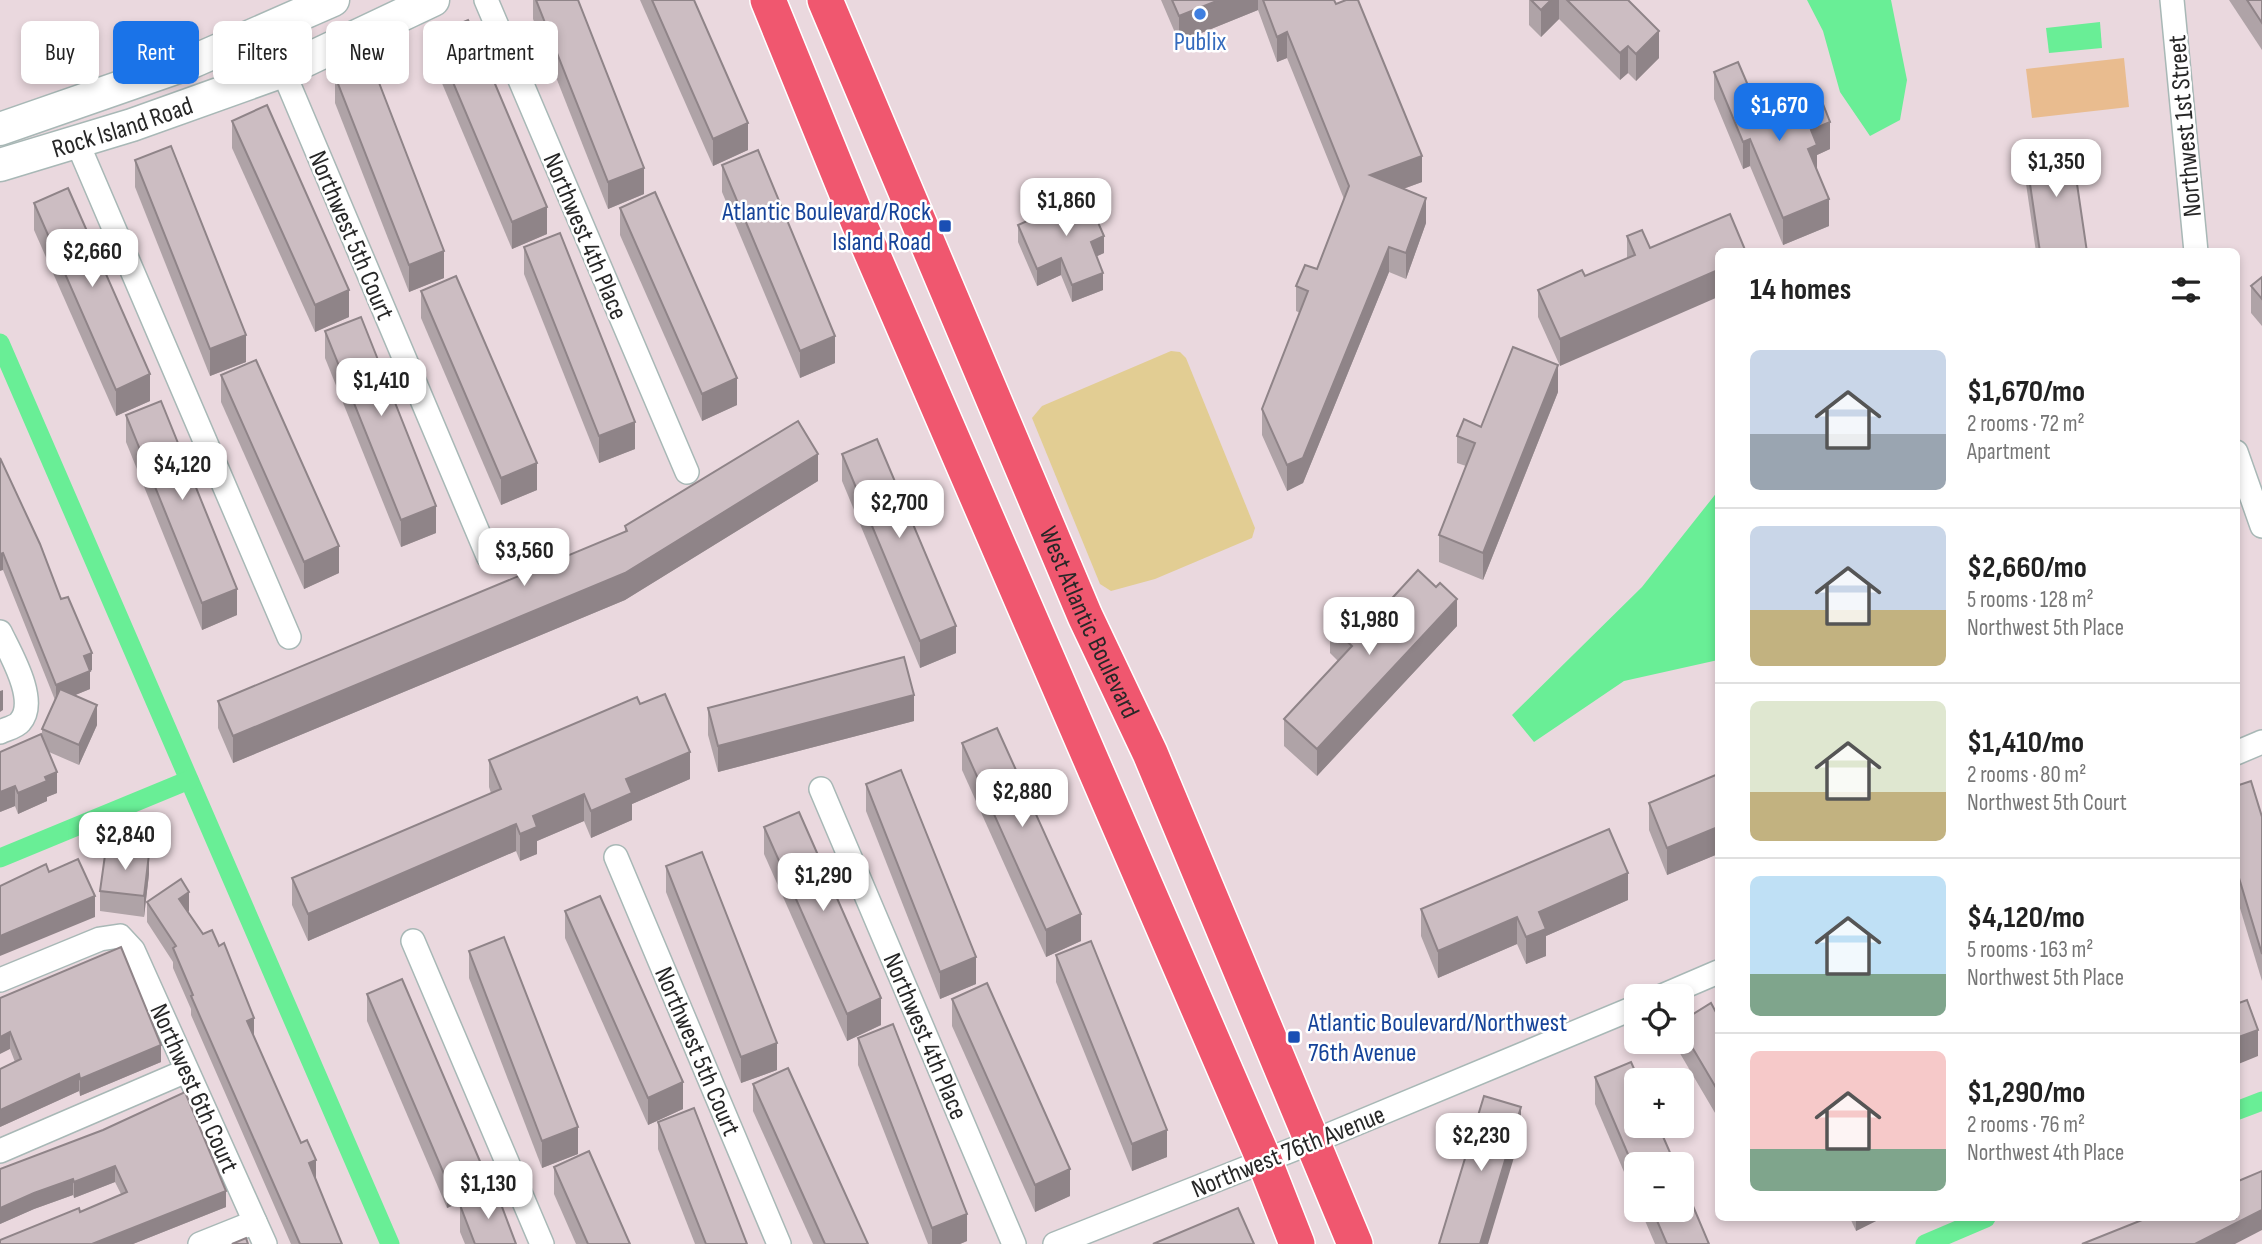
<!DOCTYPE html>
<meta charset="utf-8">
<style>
body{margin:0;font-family:"Sofia Sans Condensed",sans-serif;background:#f6f6f6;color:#222;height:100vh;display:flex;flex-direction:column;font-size:26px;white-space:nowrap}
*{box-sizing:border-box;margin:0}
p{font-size:23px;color:#767676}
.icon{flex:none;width:38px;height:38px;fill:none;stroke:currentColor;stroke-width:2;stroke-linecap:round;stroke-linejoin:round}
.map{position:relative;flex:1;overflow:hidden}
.panel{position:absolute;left:1715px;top:248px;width:525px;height:973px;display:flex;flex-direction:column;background:#fff;border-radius:10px;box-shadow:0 4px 10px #0003}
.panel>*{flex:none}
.hud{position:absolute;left:21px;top:21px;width:665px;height:63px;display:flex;gap:14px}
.tools{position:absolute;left:1624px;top:984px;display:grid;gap:14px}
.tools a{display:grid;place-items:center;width:70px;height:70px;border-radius:10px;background:#fff;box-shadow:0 4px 10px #0003;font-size:35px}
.price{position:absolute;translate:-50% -60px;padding:0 16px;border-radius:14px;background:#fff;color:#222;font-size:23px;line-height:46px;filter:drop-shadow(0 2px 4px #0008)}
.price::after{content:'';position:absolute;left:50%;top:42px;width:21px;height:16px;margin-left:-10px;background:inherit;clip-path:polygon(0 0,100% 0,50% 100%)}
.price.selected{background:#1a73e8;color:#fff}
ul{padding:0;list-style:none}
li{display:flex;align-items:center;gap:21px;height:175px;padding:0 35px}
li+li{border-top:2px solid #e0e0e0}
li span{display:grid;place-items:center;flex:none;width:196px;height:140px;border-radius:10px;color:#555}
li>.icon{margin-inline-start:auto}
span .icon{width:84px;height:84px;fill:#fffc;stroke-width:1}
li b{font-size:30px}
h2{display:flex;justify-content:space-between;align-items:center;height:84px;padding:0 35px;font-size:30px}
.pill{padding:0 24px;border-radius:10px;background:#fff;box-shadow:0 4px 10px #0003;font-size:24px;line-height:63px}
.pill.selected{background:#1a73e8;color:#fff}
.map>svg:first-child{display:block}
</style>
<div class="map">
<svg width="2262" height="1244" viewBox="0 0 2262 1244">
<rect width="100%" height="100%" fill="#ead8de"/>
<path fill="#e2cd93" d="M1171 351 1180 352 1186 358 1255 528 1252 538 1155 579 1111 591 1100 584 1032 418 1042 406Z"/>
<path fill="#e9bc8f" d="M2124 58 2129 107 2032 118 2026 69Z"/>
<g fill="#69ee96">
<path d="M1807 0H1891L1907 80 1900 120 1870 136 1840 92 1823 31Z"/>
<path d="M2100 22 2102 48 2049 53 2046 28Z"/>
<path d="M1718 491V660L1624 681 1534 742 1512 715 1642 587Z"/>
</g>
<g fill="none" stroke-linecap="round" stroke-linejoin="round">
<g stroke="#69ee96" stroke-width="19">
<path d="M0 343 390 1244"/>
<path d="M0 858 189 780"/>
<path d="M2236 1111 2262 1101"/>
<path d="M1925 1244 1986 1218"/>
</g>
<defs>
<g id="minor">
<path d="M486 0 687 472"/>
<path d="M2172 0 2196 252"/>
<path d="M268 29 283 71 488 556"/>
<path d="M77 142 289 637"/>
<path d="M2236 452 2262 526"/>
<path d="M0 632C10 653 39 701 20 722 16 727 6 729 0 732"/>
<path d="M2236 753 2262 742"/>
<path d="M821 789 1014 1244"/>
<path d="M616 857 779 1244"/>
<path d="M413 941 542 1244"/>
<path d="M0 980 100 939 120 936 133 950 265 1244"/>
<path d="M1662 996 1718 972"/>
<path d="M0 1151 186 1071"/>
<path d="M200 1244 255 1222"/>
<path d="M1055 1244 1312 1142 1636 1007"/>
</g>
<g id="secondary">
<path d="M0 129 187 64 333 0"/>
<path id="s1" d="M0 165 132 125 283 71 433 0"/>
</g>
<g id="primary">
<path d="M768 0 858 221 1264 1160 1297 1244"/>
<path id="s2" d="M825 0 1085 616 1150 753 1355 1244"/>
</g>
</defs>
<use href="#minor" stroke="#a8b8b6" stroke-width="26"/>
<use href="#secondary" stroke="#a8b8b6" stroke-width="35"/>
<use href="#primary" stroke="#fff" stroke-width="38"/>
<use href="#minor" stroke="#fff" stroke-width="23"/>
<use href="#secondary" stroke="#fff" stroke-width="32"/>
<use href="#primary" stroke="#f0576f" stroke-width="35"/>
</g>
<g fill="#afa3a7">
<path d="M533 0H578L644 194 608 209 533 19Z"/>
<path d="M640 0H694L748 150 713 166Z"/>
<path d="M1161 0H1334L1422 182 1403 189 1426 223 1406 279 1389 272 1303 483 1287 491 1262 435V409L1300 313 1296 311V286L1317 269 1344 199 1287 58 1277 62 1258 10 1179 42Z"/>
<path d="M1529 0H1628L1659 58 1636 81 1628 73 1620 80 1559 19 1541 37 1529 25Z"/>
<path d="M2229 0H2262V50Z"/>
<path d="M433 35 547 234 512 249 433 62Z"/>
<path d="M1714 72 1764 123 1830 149 1817 155V170L1829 226 1783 245 1750 166 1743 169 1714 99Z"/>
<path d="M335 76 444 278 409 292 335 103Z"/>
<path d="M232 121 349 317 315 332 232 148Z"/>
<path d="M2025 150 2087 252H2036L2025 177Z"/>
<path d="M135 160 246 362 210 376 135 187Z"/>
<path d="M722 165 835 363 800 378 722 192Z"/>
<path d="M1075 200 1104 253 1097 256 1103 290 1072 302 1061 275 1037 286 1018 242V225L1047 212V204Z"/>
<path d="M34 203 150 401 116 416 34 230Z"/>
<path d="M620 208 737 405 702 421 620 235Z"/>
<path d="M1627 236 1650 248 1560 366 1538 317V290L1585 276 1627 258Z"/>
<path d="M524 247 635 449 599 463 524 274Z"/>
<path d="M2262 277V326L2251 313V286Z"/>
<path d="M421 291 537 490 501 505 421 318Z"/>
<path d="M325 331 436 533 401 547 325 358Z"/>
<path d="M221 375 339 573 304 589 221 402Z"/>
<path d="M1558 392 1483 580 1439 562V535L1466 466 1457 463V436L1481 427Z"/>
<path d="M126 415 237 615 202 630 126 442Z"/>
<path d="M842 454 956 653 920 668 842 481Z"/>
<path d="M0 458 92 670 90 671V689L75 695 97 725 79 765 49 752 57 793 47 797V801L18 814 15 806 0 812 42 737V729L55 700 3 570Z"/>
<path d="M818 481 625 600 233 763 218 728V701L625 532V526Z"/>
<path d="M1436 587 1457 626 1317 776 1284 746V719L1338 661 1330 653V626L1361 632Z"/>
<path d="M640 704 690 779 632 804V820L591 838 584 821 537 841V854L520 861 516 851 308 941 292 905V878L491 793 489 787V760Z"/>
<path d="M708 708 914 721 718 772 708 735Z"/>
<path d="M962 743 1081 941 1046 957 962 770Z"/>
<path d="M1718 774V854L1667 875 1649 830V803Z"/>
<path d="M866 784 976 984 940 999 866 811Z"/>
<path d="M2236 786 2262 817V981L2236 895Z"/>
<path d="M764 827 881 1025 847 1041 764 854Z"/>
<path d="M666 866 777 1070 741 1083 666 892Z"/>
<path d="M149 874 144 917 100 911V891Z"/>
<path d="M1628 900 1546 936V956L1526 964 1517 944 1438 978 1421 936V909Z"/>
<path d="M147 902 189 911 188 912 254 1037 342 1244H291L191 1015V1009L173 968V962L147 922Z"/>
<path d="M565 911 683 1109 648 1125 565 938Z"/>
<path d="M469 951 578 1154 542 1168 469 978Z"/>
<path d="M1056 955 1167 1157 1132 1171 1056 982Z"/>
<path d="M367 994 482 1193 447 1208 367 1021Z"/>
<path d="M0 998 161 1062 80 1096 79 1091 0 1127V1069L15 1062 10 1049Z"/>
<path d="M952 999 1070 1196 1035 1212 952 1026Z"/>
<path d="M1718 1016V1118L1678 1050V1041H1682V1021Z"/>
<path d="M858 1038 967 1241 960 1244H928L858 1065Z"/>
<path d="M1595 1077 1636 1164V1200L1595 1104Z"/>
<path d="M753 1084 868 1244H813L753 1111Z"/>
<path d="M658 1122 747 1244H695L658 1149Z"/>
<path d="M103 1130 226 1207 133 1244H0L80 1212 121 1194 115 1182 74 1198 73 1195 34 1209 0 1224V1169Z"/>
<path d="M554 1167 630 1244H576L554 1194Z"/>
<path d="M460 1205 516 1244H465L460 1232Z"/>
<path d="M1640 1209H1682L1709 1244H1655Z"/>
<path d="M1850 1218H1882L1856 1231Z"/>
</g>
<g fill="#8f8488">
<path d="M1219 0H1258V10L1179 42V16Z"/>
<path d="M1551 0H1559V19L1541 37V10Z"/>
<path d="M1659 31V58L1636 81V54Z"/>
<path d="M1287 32V58L1277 62V37Z"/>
<path d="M1628 46V73L1620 80V53Z"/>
<path d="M1830 122V149L1817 155V172L1808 149 1811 130Z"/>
<path d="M748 123V150L713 166V139Z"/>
<path d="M1750 139V166L1743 169V142Z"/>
<path d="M1422 156V182L1370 201V175Z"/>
<path d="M644 168V194L608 209V182Z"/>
<path d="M1426 198V223L1406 279V253Z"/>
<path d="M1829 199V226L1783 245V218Z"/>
<path d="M547 207V234L512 249V222Z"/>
<path d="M1104 236V253L1091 259V242Z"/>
<path d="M1389 247V272L1303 483 1287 491V465Z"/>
<path d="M444 251V278L409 292V265Z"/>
<path d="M1061 258V275L1037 286V269Z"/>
<path d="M1718 270V297L1560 366V339Z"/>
<path d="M1103 273V290L1072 302V285Z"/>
<path d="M349 290V317L315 332V305Z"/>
<path d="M246 335V362L210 376V349Z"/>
<path d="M835 336V363L800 378V351Z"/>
<path d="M1558 365V392L1483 580V553Z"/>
<path d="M150 374V401L116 416V390Z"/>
<path d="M737 378V405L702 421V394Z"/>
<path d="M635 422V449L599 463V436Z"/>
<path d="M818 454V481L625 600 233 763V736Z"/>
<path d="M537 463V490L501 505V478Z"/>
<path d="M436 506V533L401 547V520Z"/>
<path d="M339 546V573L304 589V562Z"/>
<path d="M3 553V570L0 571V554Z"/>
<path d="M237 589V615L202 630V603Z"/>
<path d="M1457 599V626L1317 776V749Z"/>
<path d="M956 626V653L920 668V641Z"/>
<path d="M92 653V670L84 673V656Z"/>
<path d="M90 671V689L56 703V685Z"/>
<path d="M3 690V710L0 712V691Z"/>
<path d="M914 695V721L718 772V746Z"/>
<path d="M97 705V725L79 765V745Z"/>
<path d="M690 752V779L632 804V820L591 838V811L626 779Z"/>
<path d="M57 772V793L47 797V801L18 814V793L45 777Z"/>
<path d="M15 786V806L0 812V792Z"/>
<path d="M584 794V821L537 841V854L520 861V834L533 816Z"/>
<path d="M516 824V851L308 941V914Z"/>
<path d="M1718 827V854L1667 875V848Z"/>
<path d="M149 854V874L144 917V896Z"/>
<path d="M1628 873V900L1546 936V956L1526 964V937L1539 912Z"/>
<path d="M189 892V911L179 919V899Z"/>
<path d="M95 896V917L0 956V936Z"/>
<path d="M1081 914V941L1046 957V930Z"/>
<path d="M1517 917V944L1438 978V951Z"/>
<path d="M976 957V984L940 999V972Z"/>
<path d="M881 998V1025L847 1041V1014Z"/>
<path d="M254 1018V1037L247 1021Z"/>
<path d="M2258 1030V1056L2236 1065V1038Z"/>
<path d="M10 1032V1049L0 1054V1037Z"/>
<path d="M777 1043V1070L741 1083V1057Z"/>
<path d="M161 1045V1062L80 1096V1079Z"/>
<path d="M79 1074V1091L0 1127V1110Z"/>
<path d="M683 1082V1109L648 1125V1098Z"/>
<path d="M1521 1107V1134L1488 1244H1480Z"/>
<path d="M578 1127V1154L542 1168V1141Z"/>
<path d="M1167 1130V1157L1132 1171V1144Z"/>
<path d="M316 1160V1180L309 1163Z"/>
<path d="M115 1166V1182L74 1198V1182Z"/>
<path d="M482 1166V1193L447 1208V1181Z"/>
<path d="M1070 1169V1196L1035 1212V1185Z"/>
<path d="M73 1179V1195L34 1209 0 1224V1208L34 1193Z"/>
<path d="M226 1191V1207L133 1244H92Z"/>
<path d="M2262 1210V1230L2235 1244H2195Z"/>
<path d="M967 1214V1241L960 1244H932V1228Z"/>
<path d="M1856 1218H1882L1856 1231Z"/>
</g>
<g fill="#ccbdc2" stroke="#8f8488" stroke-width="2">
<path d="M536 0H578L644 168 608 182Z"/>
<path d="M652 0H694L748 123 713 139Z"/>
<path d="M1172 0H1219L1179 16Z"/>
<path d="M1263 0H1334L1336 4 1346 0H1358L1422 156 1370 175 1426 198 1406 253 1389 247 1303 458 1287 465 1262 409 1308 291 1296 286 1305 265 1317 269 1349 186 1287 32 1277 37Z"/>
<path d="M1531 0H1551L1541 10Z"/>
<path d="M1567 0H1628L1659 31 1636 54 1628 46 1620 53Z"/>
<path d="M2247 0H2262V23Z"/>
<path d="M468 20 547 207 512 222 433 35Z"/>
<path d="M371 62 444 251 409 265 335 76Z"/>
<path d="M1738 62 1764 123 1821 99 1830 122 1811 130 1817 145 1808 149 1829 199 1783 218 1750 139 1743 142 1714 72Z"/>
<path d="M267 105 349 290 315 305 232 121Z"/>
<path d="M2071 143 2087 252H2040L2025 150Z"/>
<path d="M171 146 246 335 210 349 135 160Z"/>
<path d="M758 150 835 336 800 351 722 165Z"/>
<path d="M68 188 150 374 116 390 34 203Z"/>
<path d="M655 192 737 378 702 394 620 208Z"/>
<path d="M1072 193 1075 200 1086 195 1104 236 1091 242 1103 273 1072 285 1061 258 1037 269 1018 225 1050 211 1047 204Z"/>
<path d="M1730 214 1746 252H1718V270L1560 339 1538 290 1582 270 1585 276 1635 255 1627 236 1642 230 1650 248Z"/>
<path d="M560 233 635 422 599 436 524 247Z"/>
<path d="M456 276 537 463 501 478 421 291Z"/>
<path d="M2262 277V299L2251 286Z"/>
<path d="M361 317 436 506 401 520 325 331Z"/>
<path d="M1513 347 1558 365 1483 553 1439 535 1475 443 1457 436 1464 419 1481 427Z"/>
<path d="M256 360 339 546 304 562 221 375Z"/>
<path d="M161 401 237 589 202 603 126 415Z"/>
<path d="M798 421 818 454 625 573 233 736 218 701 627 531 625 526Z"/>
<path d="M877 439 956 626 920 641 842 454Z"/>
<path d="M0 458 40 544 61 599 68 597 92 653 84 656 90 671 56 685 3 553 0 554Z"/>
<path d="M1418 570 1436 587 1440 583 1457 599 1317 749 1284 719 1352 646 1330 626 1342 614 1361 632Z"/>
<path d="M904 657 914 695 718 746 708 708Z"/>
<path d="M60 689 97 705 79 745 42 729Z"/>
<path d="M665 694 690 752 626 779 632 793 591 811 584 794 533 816 537 827 520 834 516 824 308 914 292 878 501 789 489 760 637 697 640 704Z"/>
<path d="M997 728 1081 914 1046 930 962 743Z"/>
<path d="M41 734 57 772 45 777 47 781 18 793 15 786 0 792V752Z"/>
<path d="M901 770 976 957 940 972 866 784Z"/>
<path d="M1718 774V827L1667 848 1649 803Z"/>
<path d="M2251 781 2262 817V954L2236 868V786Z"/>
<path d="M799 812 881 998 847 1014 764 827Z"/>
<path d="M1609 829 1628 873 1539 912 1546 929 1526 937 1517 917 1438 951 1421 909Z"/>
<path d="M106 848 149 854 144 896 100 891Z"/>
<path d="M702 852 777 1043 741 1057 666 866Z"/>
<path d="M78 859 95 896 0 936V886L46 864 49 872Z"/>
<path d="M181 879 189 892 179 899 203 934 212 930 219 946 224 943 254 1018 247 1021 301 1143 307 1140 316 1160 309 1163 342 1244H300L191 996 193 995 173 948 176 946 147 902Z"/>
<path d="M600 896 683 1082 648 1098 565 911Z"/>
<path d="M504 937 578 1127 542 1141 469 951Z"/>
<path d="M1091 941 1167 1130 1132 1144 1056 955Z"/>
<path d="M121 947 161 1045 80 1079 79 1074 0 1110V1069L21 1059 10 1032 0 1037V998Z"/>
<path d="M402 979 482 1166 447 1181 367 994Z"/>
<path d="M987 983 1070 1169 1035 1185 952 999Z"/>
<path d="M2247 1000 2258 1030 2236 1038V1004Z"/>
<path d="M1711 1003 1718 1016V1091L1682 1030V1021Z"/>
<path d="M893 1024 967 1214 932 1228 858 1038Z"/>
<path d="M1631 1062 1639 1080H1636V1125H1658L1675 1164H1636V1173L1595 1077Z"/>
<path d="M788 1068 868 1244H825L753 1084Z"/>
<path d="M185 1092 226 1191 92 1244H0V1240L79 1208 80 1212 127 1192 115 1166 74 1182 73 1179 34 1193 0 1208V1169L103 1130Z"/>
<path d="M1484 1096 1521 1107 1480 1244H1439Z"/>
<path d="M694 1108 747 1244H706L658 1122Z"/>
<path d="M589 1151 630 1244H588L554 1167Z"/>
<path d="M2262 1171V1210L2195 1244H2082L2147 1218H2236V1182Z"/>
<path d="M1682 1180 1709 1244H1667L1652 1209H1682Z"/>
<path d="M496 1191 516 1244H475L460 1205Z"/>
<path d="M1238 1208 1254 1244H1153Z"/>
<path d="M246 1238 248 1244H232Z"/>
</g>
<circle fill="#3f7fe0" stroke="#fff" stroke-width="2.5" cx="1200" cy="14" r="7"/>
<g fill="#1a4fb4" stroke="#fff" stroke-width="2.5">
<rect x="938" y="219" width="14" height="14" rx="3.5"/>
<rect x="1287" y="1030" width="14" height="14" rx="3.5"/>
</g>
<g text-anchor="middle" stroke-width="5" stroke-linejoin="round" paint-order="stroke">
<g font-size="26" fill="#366cbe" stroke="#fff">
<text x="1200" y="50">Publix</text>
</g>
<g font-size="26" fill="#272727" stroke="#fff">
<text transform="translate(2184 126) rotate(-95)" y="9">Northwest 1st Street</text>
<text dy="9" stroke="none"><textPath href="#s1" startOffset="128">Rock Island Road</textPath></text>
<text transform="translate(352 235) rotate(67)" y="9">Northwest 5th Court</text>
<text transform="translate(586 236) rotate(67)" y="9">Northwest 4th Place</text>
<text dy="9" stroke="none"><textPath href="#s2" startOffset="676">West Atlantic Boulevard</textPath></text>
<text transform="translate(926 1036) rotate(67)" y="9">Northwest 4th Place</text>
<text transform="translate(698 1051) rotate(67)" y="9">Northwest 5th Court</text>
<text transform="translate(195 1088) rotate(66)" y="9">Northwest 6th Court</text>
<text transform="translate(1288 1151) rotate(-22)" y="9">Northwest 76th Avenue</text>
</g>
<g font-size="26" fill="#164399" stroke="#fff" text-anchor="end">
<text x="931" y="220">Atlantic Boulevard/Rock<tspan x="931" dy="30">Island Road</tspan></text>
<text x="1308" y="1031" text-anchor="start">Atlantic Boulevard/Northwest<tspan x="1308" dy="30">76th Avenue</tspan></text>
</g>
</g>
</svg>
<div class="tools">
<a><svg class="icon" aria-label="locate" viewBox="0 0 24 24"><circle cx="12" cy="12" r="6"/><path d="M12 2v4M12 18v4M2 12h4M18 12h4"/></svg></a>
<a>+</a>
<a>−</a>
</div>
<b class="price selected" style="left:1779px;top:143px">$1,670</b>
<b class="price" style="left:2056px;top:199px">$1,350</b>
<b class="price" style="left:1066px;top:238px">$1,860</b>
<b class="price" style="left:92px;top:289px">$2,660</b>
<b class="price" style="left:381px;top:418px">$1,410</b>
<b class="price" style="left:182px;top:502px">$4,120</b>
<b class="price" style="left:899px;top:540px">$2,700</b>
<b class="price" style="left:524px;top:588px">$3,560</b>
<b class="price" style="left:1369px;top:657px">$1,980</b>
<b class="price" style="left:1022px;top:829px">$2,880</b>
<b class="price" style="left:125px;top:872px">$2,840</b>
<b class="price" style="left:823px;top:913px">$1,290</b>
<b class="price" style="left:1481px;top:1173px">$2,230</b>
<b class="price" style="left:488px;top:1221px">$1,130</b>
<div class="hud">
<a class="pill">Buy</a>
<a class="pill selected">Rent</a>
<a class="pill">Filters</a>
<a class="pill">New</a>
<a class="pill">Apartment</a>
</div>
<section class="panel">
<h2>14 homes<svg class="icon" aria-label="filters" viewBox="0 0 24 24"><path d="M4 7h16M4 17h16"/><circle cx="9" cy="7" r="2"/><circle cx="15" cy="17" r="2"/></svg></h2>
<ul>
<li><span style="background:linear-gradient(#c9d6e8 60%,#9aa5b1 0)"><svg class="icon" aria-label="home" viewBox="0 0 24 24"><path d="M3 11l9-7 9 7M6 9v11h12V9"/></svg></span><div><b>$1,670/mo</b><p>2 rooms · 72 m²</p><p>Apartment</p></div></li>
<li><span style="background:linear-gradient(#c9d6e8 60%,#c2b280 0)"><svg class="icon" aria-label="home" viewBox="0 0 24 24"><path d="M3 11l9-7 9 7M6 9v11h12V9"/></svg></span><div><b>$2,660/mo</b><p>5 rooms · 128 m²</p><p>Northwest 5th Place</p></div></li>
<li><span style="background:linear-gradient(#dfe7d0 65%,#c2b280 0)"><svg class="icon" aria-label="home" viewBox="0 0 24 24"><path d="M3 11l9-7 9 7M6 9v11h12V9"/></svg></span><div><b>$1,410/mo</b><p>2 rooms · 80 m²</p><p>Northwest 5th Court</p></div></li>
<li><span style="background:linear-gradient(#bfe0f5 70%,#7fa58c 0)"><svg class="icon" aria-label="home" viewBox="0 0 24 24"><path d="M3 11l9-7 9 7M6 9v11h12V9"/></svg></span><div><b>$4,120/mo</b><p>5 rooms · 163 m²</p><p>Northwest 5th Place</p></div></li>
<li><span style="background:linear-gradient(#f6c9c9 70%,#7fa58c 0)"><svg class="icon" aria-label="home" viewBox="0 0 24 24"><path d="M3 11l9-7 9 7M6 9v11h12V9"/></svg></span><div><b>$1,290/mo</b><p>2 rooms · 76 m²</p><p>Northwest 4th Place</p></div></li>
</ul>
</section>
</div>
